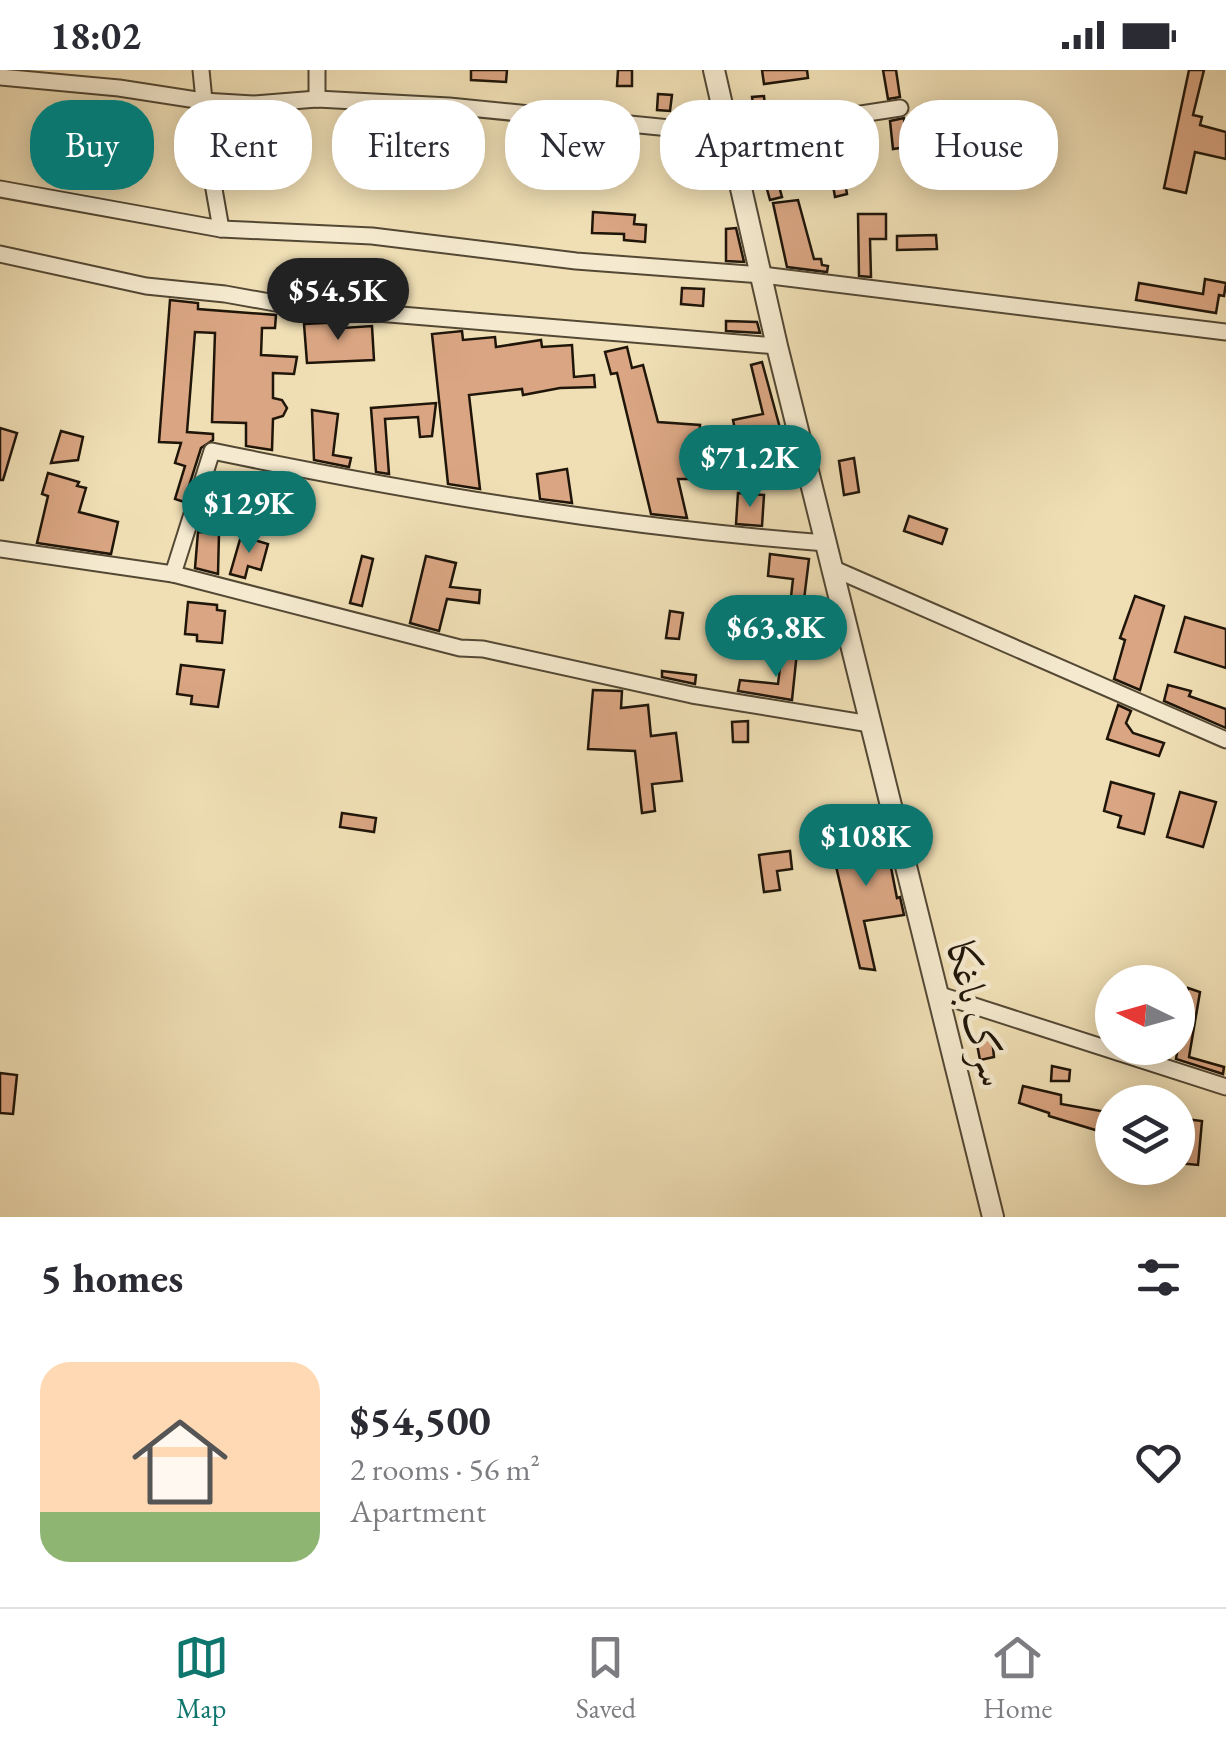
<!DOCTYPE html>
<meta charset="utf-8">
<style>
body{margin:0;font-family:"EB Garamond",Amiri,serif;background:#f7f7f7;color:#2b2b33;height:100vh;display:flex;flex-direction:column;font-size:38px;white-space:nowrap}
*{box-sizing:border-box;margin:0}
p{font-size:32px;color:#7c7c81}
.icon{flex:none;width:55px;height:55px;fill:none;stroke:currentColor;stroke-width:2;stroke-linecap:round;stroke-linejoin:round}
.map{position:relative;height:1147px;overflow:hidden}
.sheet{display:flex;flex-direction:column;background:#fff;flex:1}
.sheet>*{flex:none}
.top-card{position:absolute;left:30px;top:30px;width:1168px;height:90px;display:flex;gap:20px}
.needle{width:65px;rotate:275deg}
.controls{position:absolute;left:1095px;top:895px;display:grid;gap:20px}
.controls a{display:grid;place-items:center;width:100px;height:100px;border-radius:50%;background:#fff;box-shadow:0 5px 25px #0003;font-size:50px}
.price{position:absolute;translate:-50% -85px;padding:0 22px;border-radius:35px;background:#0f766e;color:#fff;font-size:32px;line-height:65px;filter:drop-shadow(0 2px 5px #0008)}
.price::after{content:'';position:absolute;left:50%;top:60px;width:30px;height:22px;margin-left:-15px;background:inherit;clip-path:polygon(0 0,100% 0,50% 100%)}
.price.active{background:#222;color:#fff}
ul{padding:0;list-style:none}
li{display:flex;align-items:center;gap:30px;height:250px;padding:0 40px}
li span{display:grid;place-items:center;flex:none;width:280px;height:200px;border-radius:30px;color:#555}
li>.icon{margin-inline-start:auto}
span .icon{width:120px;height:120px;fill:#fffc;stroke-width:1}
li b{font-size:42px}
h2{display:flex;justify-content:space-between;align-items:center;height:120px;padding:0 40px;font-size:42px}
.tag{padding:0 35px;border-radius:40px;background:#fff;box-shadow:0 5px 25px #0003;font-size:35px;line-height:90px}
.tag.active{background:#0f766e;color:#fff}
.status{display:flex;justify-content:space-between;align-items:center;height:70px;padding:0 50px;background:#fff;direction:ltr}
.status svg{height:28px;fill:currentColor}
.dock{display:flex;justify-content:space-around;align-items:center;height:140px;border-top:2px solid #e1e1e2;background:#fff;font-size:28px;color:#7c7c81}
.dock a{display:grid;justify-items:center;gap:5px}
.dock .active{color:#0f766e}
.map>svg:first-child{display:block}
</style>
<div class="status"><b>18:02</b><svg viewBox="0 0 49 12"><path d="M0 12V9h3v3zM5 12V6h3v6zM10 12V3h3v9zM15 12V0h3v12zM26 1h20v11H26zM47 4h2v5h-2z"/></svg></div>
<div class="map">
<svg width="1226" height="1147" viewBox="0 0 1226 1147">
<rect width="100%" height="100%" fill="#f0dfb5"/>
<filter id="stains"><feTurbulence type="fractalNoise" baseFrequency=".002" numOctaves="4"/><feColorMatrix values="0 0 0 0 .2 0 0 0 0 .09 0 0 0 0 .02 0 0 0 .5 -.17"/></filter>
<radialGradient id="worn" r=".72"><stop offset=".6" stop-color="#630" stop-opacity="0"/><stop offset="1" stop-color="#630" stop-opacity=".3"/></radialGradient>
<g fill="#d9a582" stroke="#1f1509" stroke-width="2.5">
<path d="M471 0H507L506 12 471 10Z"/>
<path d="M618 0H632V16H617Z"/>
<path d="M762 0H807L808 8 764 14Z"/>
<path d="M883 0H896L900 27 888 29Z"/>
<path d="M1189 0H1204L1193 45 1202 47 1200 55 1226 62V89L1195 82 1186 123 1164 118Z"/>
<path d="M658 24 672 25 670 41 657 40Z"/>
<path d="M764 26 766 47 755 49 752 27Z"/>
<path d="M904 48 907 77 893 79 890 51Z"/>
<path d="M866 55 869 74 851 77 848 58Z"/>
<path d="M840 84 847 124 835 127 828 87Z"/>
<path d="M777 109 782 127 770 130 765 112Z"/>
<path d="M798 130 814 189H821L822 195 828 196 827 202 787 197 773 133Z"/>
<path d="M593 142 635 145 634 154 646 155 645 172 624 170V164L592 163Z"/>
<path d="M858 144H886V169H870L871 207 859 206Z"/>
<path d="M736 158 744 192 726 191V159Z"/>
<path d="M936 165 937 179 897 180V166Z"/>
<path d="M1205 209 1226 213 1224 226 1219 225 1216 243 1136 230 1139 213 1203 224Z"/>
<path d="M682 218 704 219 703 236 681 234Z"/>
<path d="M170 230 198 233V239L276 245 275 258H262L261 285 297 287 294 304 273 303V328L282 330 287 338 283 346 273 349 272 380 246 376V353L212 352 215 263 195 262 187 362 213 364V370L201 378 184 432 175 429 185 396 175 393 181 373 159 372Z"/>
<path d="M726 251 757 252 760 263 726 261Z"/>
<path d="M343 252V258L372 256 374 290 307 293 304 254Z"/>
<path d="M462 261 463 270 495 267 496 277 541 270 542 277 572 275 574 307 594 305 595 317 560 318 523 325 522 319 469 325 480 419 448 414 432 264Z"/>
<path d="M627 277 632 298 643 295 658 352 700 355 699 371 687 370 689 409H678L687 448 651 444 617 303 611 304 605 282Z"/>
<path d="M762 292 780 358 737 369 733 350 763 344 751 295Z"/>
<path d="M436 333 432 366 420 367 418 347 385 349 389 404 376 402 371 338Z"/>
<path d="M312 340 338 344 333 385 351 388 349 397 314 390Z"/>
<path d="M0 358 17 363 3 410H0Z"/>
<path d="M61 361 83 367 78 390 51 393Z"/>
<path d="M854 388 859 422 844 425 839 391Z"/>
<path d="M567 399 572 433 540 429 537 404Z"/>
<path d="M48 403 79 412 77 416 86 418 79 442 118 452 111 484 37 473 48 426 42 424Z"/>
<path d="M738 423 764 425 762 456 736 454Z"/>
<path d="M909 446 947 459 942 474 904 461Z"/>
<path d="M198 462 219 463 218 504 195 498Z"/>
<path d="M241 466 268 474 261 500 248 496 245 508 230 504Z"/>
<path d="M770 484 809 489 801 554 788 553 793 509 768 506Z"/>
<path d="M362 486 373 489 362 536 350 533Z"/>
<path d="M426 486 456 493 450 517 480 520 479 533 447 529 439 561 410 553Z"/>
<path d="M1135 526 1164 536 1140 620 1114 609 1125 570 1120 568Z"/>
<path d="M188 532 217 535V540L225 541 222 573 197 571V565L185 564Z"/>
<path d="M670 541 683 543 679 569 666 568Z"/>
<path d="M1185 547 1226 559V598L1175 582Z"/>
<path d="M782 581 797 582 792 630 738 621 740 610 778 614Z"/>
<path d="M181 595 224 600 218 637 191 634 192 626 177 624Z"/>
<path d="M662 601 696 605 695 614 662 607Z"/>
<path d="M1168 615 1191 621 1189 626 1226 639V658L1164 631Z"/>
<path d="M593 620 622 621 621 638 648 635 651 666 676 663 682 711 652 714 655 741 642 743 635 681 588 679Z"/>
<path d="M1118 635 1131 641 1126 653 1133 663 1164 673 1159 686 1107 669Z"/>
<path d="M748 651V672H733L732 652Z"/>
<path d="M1111 712 1154 724 1144 764 1118 757 1121 746 1104 741Z"/>
<path d="M1180 722 1216 732 1203 777 1167 767Z"/>
<path d="M342 743 376 748 374 762 340 757Z"/>
<path d="M885 767 897 828 900 827 904 845 864 851 875 900 860 898 831 775Z"/>
<path d="M790 781 792 799 777 801 780 820 764 822 759 785Z"/>
<path d="M1188 918 1200 922 1189 987 1224 997 1223 1004 1176 989Z"/>
<path d="M992 968 994 987 980 990 976 969Z"/>
<path d="M1052 996 1070 1000 1069 1011H1051Z"/>
<path d="M0 1003 17 1005 13 1044 0 1043Z"/>
<path d="M1023 1016 1061 1025V1034L1112 1043V1065L1049 1046V1043L1019 1033Z"/>
<path d="M1178 1048 1202 1051 1198 1095 1178 1093Z"/>
</g>
<g fill="none" stroke-linecap="round" stroke-linejoin="round">
<defs>
<g id="minor">
<path d="M201 0 211 102 221 159"/>
<path d="M0 7 119 18 203 31 253 34 317 29 449 36 730 64 900 38"/>
<path d="M317 29V0"/>
<path d="M0 119 221 159 372 166 576 191 762 205 1226 262"/>
<path d="M0 184 146 216 225 224 292 236 777 276"/>
<path d="M0 479 173 504 460 578 483 579 692 625 870 654"/>
<path d="M832 498 1226 670"/>
<path d="M173 504 212 381C415 423 618 457 826 473"/>
<path d="M937 924 1226 1017"/>
</g>
<path id="tertiary" d="M714 0 777 276 993 1147"/>
</defs>
<use href="#minor" stroke="#534834" stroke-width="19"/>
<use href="#tertiary" stroke="#534834" stroke-width="24"/>
<use href="#minor" stroke="#f5eacf" stroke-width="15"/>
<use href="#tertiary" stroke="#f5eacf" stroke-width="20"/>
</g>
<g text-anchor="middle" stroke-width="9" stroke-linejoin="round" paint-order="stroke">
<g font-size="40" fill="#1f1509" stroke="#f5eacf">
<text transform="translate(978 944) rotate(76)" y="14">سرک باغکا</text>
</g>
</g>
<rect width="100%" height="100%" filter="url(#stains)"/>
<rect width="100%" height="100%" fill="url(#worn)"/>
</svg>
<div class="controls">
<a><svg class="needle" viewBox="-14 -14 28 28"><path d="M0-13l5 13h-10z" fill="#e53935"/><path d="M0 13l5-13h-10z" fill="#7c7c81"/></svg></a>
<a><svg class="icon" aria-label="layers" viewBox="0 0 24 24"><path d="M12 4l9 5-9 5-9-5zM3 14l9 5 9-5"/></svg></a>
</div>
<b class="price active" style="left:338px;top:273px">$54.5K</b>
<b class="price" style="left:750px;top:440px">$71.2K</b>
<b class="price" style="left:249px;top:486px">$129K</b>
<b class="price" style="left:776px;top:610px">$63.8K</b>
<b class="price" style="left:866px;top:819px">$108K</b>
<div class="top-card">
<a class="tag active">Buy</a>
<a class="tag">Rent</a>
<a class="tag">Filters</a>
<a class="tag">New</a>
<a class="tag">Apartment</a>
<a class="tag">House</a>
</div>
</div>
<section class="sheet">
<h2>5 homes<svg class="icon" aria-label="filters" viewBox="0 0 24 24"><path d="M4 7h16M4 17h16"/><circle cx="9" cy="7" r="2"/><circle cx="15" cy="17" r="2"/></svg></h2>
<ul>
<li><span style="background:linear-gradient(#ffd9b3 75%,#8fb573 0)"><svg class="icon" aria-label="home" viewBox="0 0 24 24"><path d="M3 11l9-7 9 7M6 9v11h12V9"/></svg></span><div><b>$54,500</b><p>2 rooms · 56 m²</p><p>Apartment</p></div><svg class="icon" aria-label="heart" viewBox="0 0 24 24"><path d="M12 20l-8-8c-3-5 5-10 8-4 3-6 11-1 8 4z"/></svg></li>
</ul>
</section>
<nav class="dock">
<a class="active"><svg class="icon" aria-label="map" viewBox="0 0 24 24"><path d="M3 6l6-2 6 2 6-2v14l-6 2-6-2-6 2zM9 4v14M15 6v14"/></svg>Map</a>
<a><svg class="icon" aria-label="saved" viewBox="0 0 24 24"><path d="M7 4h10v16l-5-4-5 4z"/></svg>Saved</a>
<a><svg class="icon" aria-label="home" viewBox="0 0 24 24"><path d="M3 11l9-7 9 7M6 9v11h12V9"/></svg>Home</a>
</nav>
